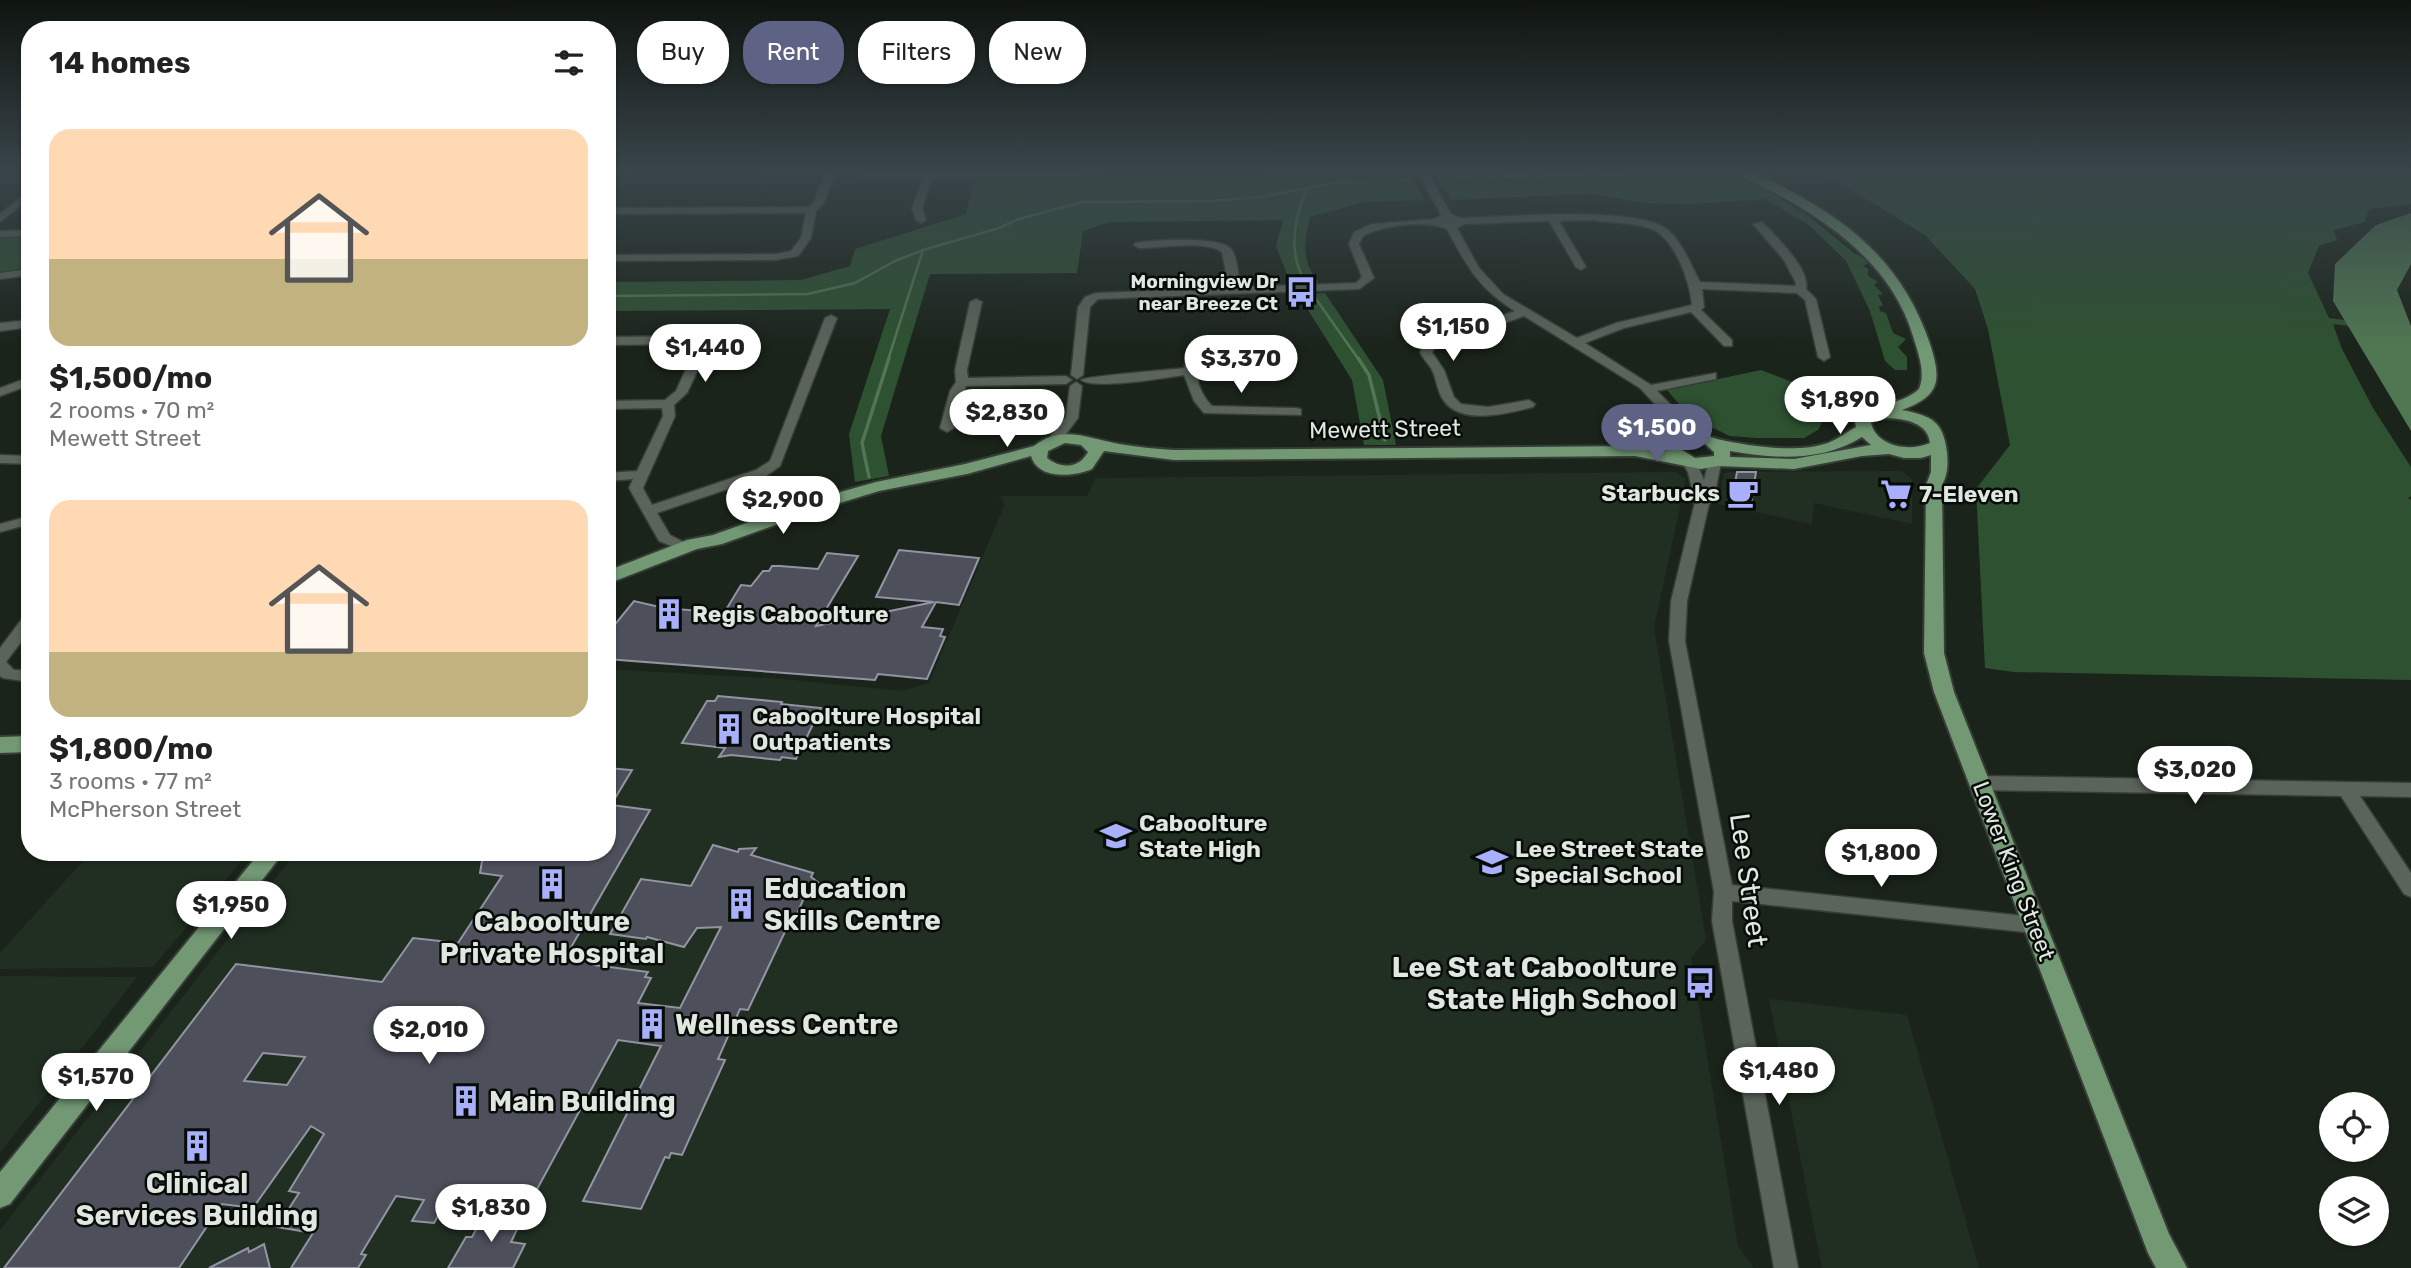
<!DOCTYPE html>
<meta charset="utf-8">
<style>
body{margin:0;font-family:Rubik,sans-serif;background:#f6f6f6;color:#222;height:100vh;display:flex;flex-direction:column;font-size:26px;white-space:nowrap}
*{box-sizing:border-box;margin:0}
p{font-size:23px;color:#767676}
.icon{flex:none;width:38px;height:38px;fill:none;stroke:currentColor;stroke-width:2;stroke-linecap:round;stroke-linejoin:round}
.map{position:relative;flex:1;overflow:hidden}
.panel{position:absolute;left:21px;top:21px;width:595px;height:840px;display:flex;flex-direction:column;background:#fff;border-radius:28px;box-shadow:0 2px 5px #0004}
.panel>*{flex:none}
.banner{position:absolute;left:637px;top:21px;width:665px;height:63px;display:flex;gap:14px}
.fabs{position:absolute;left:2319px;top:1092px;display:grid;gap:14px}
.fabs a{display:grid;place-items:center;width:70px;height:70px;border-radius:50%;background:#fff;box-shadow:0 2px 5px #0004;font-size:35px}
.price{position:absolute;translate:-50% -60px;padding:0 16px;border-radius:24px;background:#fff;color:#222;font-size:23px;line-height:46px;filter:drop-shadow(0 2px 4px #0008)}
.price::after{content:'';position:absolute;left:50%;top:42px;width:21px;height:16px;margin-left:-10px;background:inherit;clip-path:polygon(0 0,100% 0,50% 100%)}
.price.active{background:#5e6284;color:#fff}
ul{padding:0;list-style:none}
li{display:grid;align-content:center;gap:14px;height:371px;padding:0 28px}
li span{display:grid;place-items:center;height:217px;border-radius:21px;color:#555}
li>.icon{margin-inline-start:auto}
span .icon{width:126px;height:126px;fill:#fffc;stroke-width:1}
li b{font-size:30px}
h2{display:flex;justify-content:space-between;align-items:center;height:84px;padding:0 28px;font-size:30px}
.pill{padding:0 24px;border-radius:28px;background:#fff;box-shadow:0 2px 5px #0004;font-size:24px;line-height:63px}
.pill.active{background:#5e6284;color:#fff}
.map>svg:first-child{display:block}
</style>
<div class="map">
<svg width="2411" height="1268" viewBox="0 0 2411 1268">
<rect width="100%" height="100%" fill="#1b241b"/>
<g fill="#212f22">
<path d="M1901 471 1912 479V524L1814 503 1812 524 1718 504 1724 474 1728 472Z"/>
<path d="M1676 472 1686 479 1654 628 1706 940 1691 958 1738 1246 1754 1268H0V1230L296 852H607V669L783 679 902 691 929 683 1004 506 1002 498 997 496H1087L1096 478Z"/>
<path d="M91 852H249L153 967 0 969V953Z"/>
<path d="M0 976 137 977 0 1153Z"/>
<path d="M1769 999 1907 1015 1979 1268H1822Z"/>
</g>
<g fill="#2e5131">
<path d="M1290 171H1410L1424 200 1364 202 1310 217C1304 244 1301 260 1319 283L1291 284 1276 246 1283 220 1110 222 1083 231 1077 273 930 274 881 436 889 476 855 482 849 434 890 309 607 311V282L801 280 850 266 855 249 966 214 975 178H1252Z"/>
<path d="M1434 171H1731L1740 174 1807 215 1854 253 1867 260V264L1863 266 1868 269V276L1878 282 1874 285 1883 294 1878 295 1883 306H1879L1880 311 1886 313 1893 333 1906 339 1898 347 1907 357V370H1895L1885 361 1870 311 1846 261 1809 225 1765 199 1690 204 1646 203 1592 194 1450 200 1446 191 1437 185 1439 180Z"/>
<path d="M1805 171H1937L1972 173 1971 171H2411V204L2369 209 2365 222 2334 230 2337 240 2319 246 2308 273 2329 318 2345 320 2349 326 2333 324 2342 349 2373 408 2411 467V496L2408 498 2411 500V680L2014 672 1985 668 1976 489 2010 445 1988 329 1975 289 1925 235 1832 178Z"/>
<path d="M0 235H30V268L0 272Z"/>
<path d="M1325 293 1383 380 1396 445H1364L1352 380 1298 294Z"/>
<path d="M1761 370 1839 400 1824 419 1818 430 1804 438H1756L1730 436 1690 417 1667 390Z"/>
</g>
<path fill="#507752" d="M2411 213V264L2397 290 2411 326V431L2333 301 2335 264 2376 225Z"/>
<g fill="none" stroke-linecap="round" stroke-linejoin="round">
<g stroke="#507752" stroke-width="2.5">
<path d="M1449 179 1666 171"/>
<path d="M1305 281C1287 252 1295 219 1306 189"/>
<path d="M607 296 808 294 855 283 895 261 923 250 999 228 1019 219 1083 202 1211 201 1260 197 1334 183 1409 180"/>
<path d="M1314 296 1359 360"/>
<path d="M888 360 923 250"/>
</g>
<g stroke="#507752" stroke-width="3.5">
<path d="M1358 358 1369 375 1385 440"/>
<path d="M869 477 862 443 889 358"/>
</g>
</g>
<g fill="#4d4f5b" stroke="#9395a2" stroke-width="2" fill-rule="evenodd">
<path d="M1737 472H1756L1751 504 1732 500Z"/>
<path d="M899 550 979 558 959 605 936 602 922 627 943 629 940 636 945 637 927 679 878 674 875 680 607 659V634L634 601 664 608 724 613 741 585 751 586 763 571H769L772 566H780L818 569 827 553 858 556 816 626 934 602 876 597Z"/>
<path d="M718 696 782 702 781 704 821 708 796 759 782 757 780 760 731 755 719 757 725 748 682 743 707 701H715Z"/>
<path d="M607 768 632 770 611 805 650 810 566 956 598 960 594 965 648 972 645 977 651 978 638 1003 680 1008 721 927 697 928 684 947 647 937 646 939 610 934 641 879 691 886 713 845 738 852 739 849 756 848 751 855 813 873 811 877 819 883 815 894 806 893 794 921H790L748 1010 740 1009 718 1059 725 1060 682 1155 671 1153 669 1158 665 1157 641 1209 583 1201 661 1046 618 1040 535 1193 490 1187 486 1195 453 1190 434 1223 412 1221 424 1200 396 1196 361 1254 366 1255 358 1268H291L313 1233 277 1227 299 1193 289 1191 324 1134 311 1126 253 1208 222 1204 179 1268H4L236 964 382 982 413 938 458 943 502 876 480 873 482 861 493 852H607ZM263 1053 305 1057 287 1085 244 1081Z"/>
<path d="M486 1211 516 1214 514 1218 522 1219 511 1242 525 1244 513 1268H448L466 1237H472Z"/>
<path d="M264 1244 270 1268H209L248 1248 249 1252Z"/>
</g>
<g fill="none" stroke-linecap="round" stroke-linejoin="round">
<defs>
<g id="minor">
<path d="M607 171H629L607 177Z"/>
<path d="M826 171H836L824 203 816 211 811 238 798 256 775 260 607 261V255L775 254 791 251 801 238 806 213 607 214V208L808 207 814 202Z"/>
<path d="M1101 171 1079 177 932 178 922 208 926 220 921 223 916 220 912 208 923 178H862L857 175 862 172Z"/>
<path d="M1417 171H1427L1451 214 1461 218C1503 217 1633 206 1665 228 1681 239 1691 265 1700 282L1795 286 1796 283 1784 260 1753 224 1762 222C1775 235 1811 270 1806 289L1816 299 1830 357 1824 361 1818 357 1805 300 1797 293 1702 289 1704 307 1701 310 1732 340V346H1724L1691 312 1624 328 1585 343 1651 385 1716 373V379L1657 391 1676 410 1708 435V441H1698L1666 416 1640 388 1524 316 1435 348 1432 352 1444 370 1454 397 1461 404 1488 407 1529 400 1535 404 1533 407C1509 413 1462 426 1444 401 1437 392 1437 380 1432 370 1429 364 1423 359 1420 352L1427 342 1515 311C1479 289 1466 265 1447 229 1424 220 1384 225 1363 236L1359 244 1374 278 1359 289 1098 299 1090 307 1083 375 1077 379 1071 375 1078 307 1085 297 1096 293 1229 288 1222 252C1206 240 1160 248 1139 248L1134 245 1135 243C1152 240 1222 235 1232 250 1238 259 1238 276 1240 287L1356 283 1362 277 1349 244 1354 232 1372 224 1435 219 1441 215ZM1591 220C1610 223 1634 222 1652 229 1675 239 1690 282 1692 305L1616 323 1577 338 1503 294 1479 268 1457 228 1465 224 1549 221 1576 267 1581 270 1586 267 1559 221Z"/>
<path d="M30 190V198L0 222V214Z"/>
<path d="M30 230V236L0 237V231Z"/>
<path d="M30 269V275L0 279V273Z"/>
<path d="M976 299 982 302 967 370 968 378 1066 376 1072 380 1066 384 966 386 954 428 947 432 940 428 950 391 956 382 955 370 970 302Z"/>
<path d="M831 315 837 318 780 466 766 476 657 513 670 535 693 547 686 552 659 541 629 488 633 479 607 481V473L637 471 663 416 662 408 607 409V401L665 400 676 391 696 347 689 344 607 345V337L691 336 709 346 687 393 674 405 675 416 643 488 652 505 756 470 770 461 825 318Z"/>
<path d="M30 320V327L0 331V323Z"/>
<path d="M1271 343 1275 344V350L1205 353C1189 367 1199 393 1212 406L1296 408 1301 409V415L1204 413 1194 401 1184 375C1165 378 1094 390 1081 380 1086 376 1169 370 1184 368L1187 357 1198 346Z"/>
<path d="M30 377V385L0 396V388Z"/>
<path d="M1076 382 1082 386 1078 418 1060 442H1050L1048 439 1066 417 1070 386Z"/>
<path d="M0 455 30 456V464L0 463Z"/>
<path d="M1688 457 1697 464 1704 480 1709 460H1719L1721 463 1714 498 1709 504 1687 601 1685 641 1732 885 2034 917 2041 919 2044 925 2041 931 2034 933 1732 901V921L1798 1268H1774L1712 921 1714 892 1669 641 1671 601 1695 502 1688 472 1681 461Z"/>
<path d="M30 516V524L0 532V524Z"/>
<path d="M30 614V630L6 662 14 670H30V682L3 678 0 676V648L25 615Z"/>
<path d="M1981 776 2411 783V797L2360 796 2411 873V897L2404 894 2341 796 1981 790 1975 788 1972 783 1975 778Z"/>
</g>
<g id="major">
<path d="M1736 171C1757 171 1772 181 1790 191 1858 227 1905 270 1930 344 1942 381 1940 396 1902 410 1932 416 1943 421 1947 452 1948 464 1948 474 1942 485L1944 653 1954 692 2169 1234 2187 1268H2156L2148 1253 1934 692 1924 653 1926 485 1931 472V455L1921 458H1904L1889 454 1862 456 1794 469 1718 466 1701 469 1635 456 1174 460 1104 451 1092 469C1074 477 1038 480 1031 456L967 474 879 491 817 510 722 544 697 549 607 584V571L687 540 713 535 805 502 876 482 965 464 1034 446C1062 424 1089 439 1119 444 1137 447 1155 449 1174 450L1635 446 1666 451 1664 446 1669 437C1701 429 1699 435 1726 441 1758 447 1797 453 1828 443 1838 439 1847 432 1856 427L1855 422C1870 403 1901 406 1919 389 1926 372 1918 353 1913 336 1894 273 1844 232 1788 200 1772 190 1750 183 1736 171ZM1888 418C1906 419 1928 423 1930 443 1910 452 1877 447 1871 423L1875 419ZM1862 437 1871 445 1794 459 1730 457V451C1775 459 1822 462 1862 437ZM1696 441 1704 443 1714 452V456L1695 458 1682 450 1681 444ZM1065 443 1081 445 1088 452C1079 469 1061 469 1047 458L1048 451Z"/>
<path d="M30 736V752L0 753V737Z"/>
<path d="M260 852H284L10 1204 0 1208V1172Z"/>
</g>
</defs>
<use href="#minor" stroke="#363d36" stroke-width="3"/>
<use href="#major" stroke="#363d36" stroke-width="4"/>
<use href="#minor" fill="#5a645a" fill-rule="evenodd"/>
<use href="#major" fill="#729874" fill-rule="evenodd"/>
</g>
<linearGradient id="sky" x2="0" y2="1"><stop stop-color="#0f140f"/><stop offset="0.49" stop-color="#39454a"/><stop offset="1" stop-color="#39454a" stop-opacity="0"/></linearGradient>
<rect width="2411" height="349" fill="url(#sky)"/>
<defs>
<symbol id="bus-bare" viewBox="-9 -9 18 18"><path d="M-5-6H5V4H4V6H2V4H-2V6H-4V4H-5ZM-3.5-4V0h7V-4ZM-3.5 1.2v1.5H-2V1.2ZM2 1.2v1.5H3.5V1.2Z" fill="#a8b0fc" stroke="#080c08" stroke-width="2.5" paint-order="stroke"/></symbol>
<symbol id="cafe-bare" viewBox="-9 -9 18 18"><path d="M-5.5-4.5H6V0H3Q3 3.5 0 3.5H-2.5Q-5.5 3.5-5.5 0ZM3-3.2v2h1.7v-2ZM-6 4.5H4V6H-6Z" fill="#a8b0fc" stroke="#080c08" stroke-width="2.5" paint-order="stroke"/></symbol>
<symbol id="supermarket-bare" viewBox="-9 -9 18 18"><path d="M-6-5.5h2.5l.6 2H6L4.5 2H-2.5L-4.4-4H-6ZM-1.5 3.2a1.3 1.3 0 1 0 .1 0ZM3 3.2a1.3 1.3 0 1 0 .1 0Z" fill="#a8b0fc" stroke="#080c08" stroke-width="2.5" paint-order="stroke"/></symbol>
<symbol id="building-bare" viewBox="-9 -9 18 18"><path d="M-4-6H4V6H1V3H-1V6H-4ZM-2.5-4.3h1.7v1.8h-1.7ZM.8-4.3h1.7v1.8H.8ZM-2.5-1h1.7V.8h-1.7ZM.8-1h1.7V.8H.8Z" fill="#a8b0fc" stroke="#080c08" stroke-width="2.5" paint-order="stroke"/></symbol>
<symbol id="school-bare" viewBox="-9 -9 18 18"><path d="M0-5L7-2L0 1L-7-2ZM-4 1L0 2.5L4 1V4Q0 6-4 4Z" fill="#a8b0fc" stroke="#080c08" stroke-width="2.5" paint-order="stroke"/></symbol>
</defs>
<g fill-rule="evenodd">
<use href="#bus-bare" x="1279" y="270" width="44" height="44"/>
<use href="#cafe-bare" x="1721" y="471" width="44" height="44"/>
<use href="#supermarket-bare" x="1874" y="472" width="44" height="44"/>
<use href="#building-bare" x="647" y="592" width="44" height="44"/>
<use href="#building-bare" x="707" y="707" width="44" height="44"/>
<use href="#school-bare" x="1094" y="814" width="44" height="44"/>
<use href="#school-bare" x="1470" y="840" width="44" height="44"/>
<use href="#building-bare" x="530" y="862" width="44" height="44"/>
<use href="#building-bare" x="719" y="882" width="44" height="44"/>
<use href="#bus-bare" x="1678" y="961" width="44" height="44"/>
<use href="#building-bare" x="630" y="1002" width="44" height="44"/>
<use href="#building-bare" x="444" y="1079" width="44" height="44"/>
<use href="#building-bare" x="175" y="1124" width="44" height="44"/>
</g>
<g text-anchor="middle" stroke-width="5" stroke-linejoin="round" paint-order="stroke">
<g font-size="19" font-weight="bold" fill="#e0e6e0" stroke="#080c08" text-anchor="end">
<text x="1278" y="288">Morningview Dr<tspan x="1278" dy="22">near Breeze Ct</tspan></text>
</g>
<g font-size="23" fill="#e0e6e0" stroke="#080c08">
<text transform="translate(1385 429) rotate(-1)" y="8">Mewett Street</text>
<text transform="translate(2014 871) rotate(69)" y="8">Lower King Street</text>
</g>
<g font-size="23" font-weight="bold" fill="#e0e6e0" stroke="#080c08" text-anchor="start">
<text x="1720" y="501" text-anchor="end">Starbucks</text>
<text x="1919" y="502">7-Eleven</text>
<text x="692" y="622">Regis Caboolture</text>
<text x="752" y="724">Caboolture Hospital<tspan x="752" dy="26">Outpatients</tspan></text>
<text x="1139" y="831">Caboolture<tspan x="1139" dy="26">State High</tspan></text>
<text x="1515" y="857">Lee Street State<tspan x="1515" dy="26">Special School</tspan></text>
</g>
<g font-size="28" fill="#e0e6e0" stroke="#080c08">
<text transform="translate(1749 880) rotate(82)" y="10">Lee Street</text>
</g>
<g font-size="28" font-weight="bold" fill="#e0e6e0" stroke="#080c08" text-anchor="start">
<text x="764" y="898">Education<tspan x="764" dy="32">Skills Centre</tspan></text>
<text x="552" y="931" text-anchor="middle">Caboolture<tspan x="552" dy="32">Private Hospital</tspan></text>
<text x="1677" y="977" text-anchor="end">Lee St at Caboolture<tspan x="1677" dy="32">State High School</tspan></text>
<text x="675" y="1034">Wellness Centre</text>
<text x="489" y="1111">Main Building</text>
<text x="197" y="1193" text-anchor="middle">Clinical<tspan x="197" dy="32">Services Building</tspan></text>
</g>
</g>
</svg>
<div class="fabs">
<a><svg class="icon" aria-label="locate" viewBox="0 0 24 24"><circle cx="12" cy="12" r="6"/><path d="M12 2v4M12 18v4M2 12h4M18 12h4"/></svg></a>
<a><svg class="icon" aria-label="layers" viewBox="0 0 24 24"><path d="M12 4l9 5-9 5-9-5zM3 14l9 5 9-5"/></svg></a>
</div>
<b class="price" style="left:1453px;top:363px">$1,150</b>
<b class="price" style="left:705px;top:384px">$1,440</b>
<b class="price" style="left:1241px;top:395px">$3,370</b>
<b class="price" style="left:1840px;top:436px">$1,890</b>
<b class="price" style="left:1007px;top:449px">$2,830</b>
<b class="price active" style="left:1657px;top:464px">$1,500</b>
<b class="price" style="left:783px;top:536px">$2,900</b>
<b class="price" style="left:2195px;top:806px">$3,020</b>
<b class="price" style="left:1881px;top:889px">$1,800</b>
<b class="price" style="left:231px;top:941px">$1,950</b>
<b class="price" style="left:429px;top:1066px">$2,010</b>
<b class="price" style="left:1779px;top:1107px">$1,480</b>
<b class="price" style="left:96px;top:1113px">$1,570</b>
<b class="price" style="left:491px;top:1244px">$1,830</b>
<div class="banner">
<a class="pill">Buy</a>
<a class="pill active">Rent</a>
<a class="pill">Filters</a>
<a class="pill">New</a>
</div>
<section class="panel">
<h2>14 homes<svg class="icon" aria-label="filters" viewBox="0 0 24 24"><path d="M4 7h16M4 17h16"/><circle cx="9" cy="7" r="2"/><circle cx="15" cy="17" r="2"/></svg></h2>
<ul>
<li><span style="background:linear-gradient(#ffd9b3 60%,#c2b280 0)"><svg class="icon" aria-label="home" viewBox="0 0 24 24"><path d="M3 11l9-7 9 7M6 9v11h12V9"/></svg></span><div><b>$1,500/mo</b><p>2 rooms · 70 m²</p><p>Mewett Street</p></div></li>
<li><span style="background:linear-gradient(#ffd9b3 70%,#c2b280 0)"><svg class="icon" aria-label="home" viewBox="0 0 24 24"><path d="M3 11l9-7 9 7M6 9v11h12V9"/></svg></span><div><b>$1,800/mo</b><p>3 rooms · 77 m²</p><p>McPherson Street</p></div></li>
</ul>
</section>
</div>
